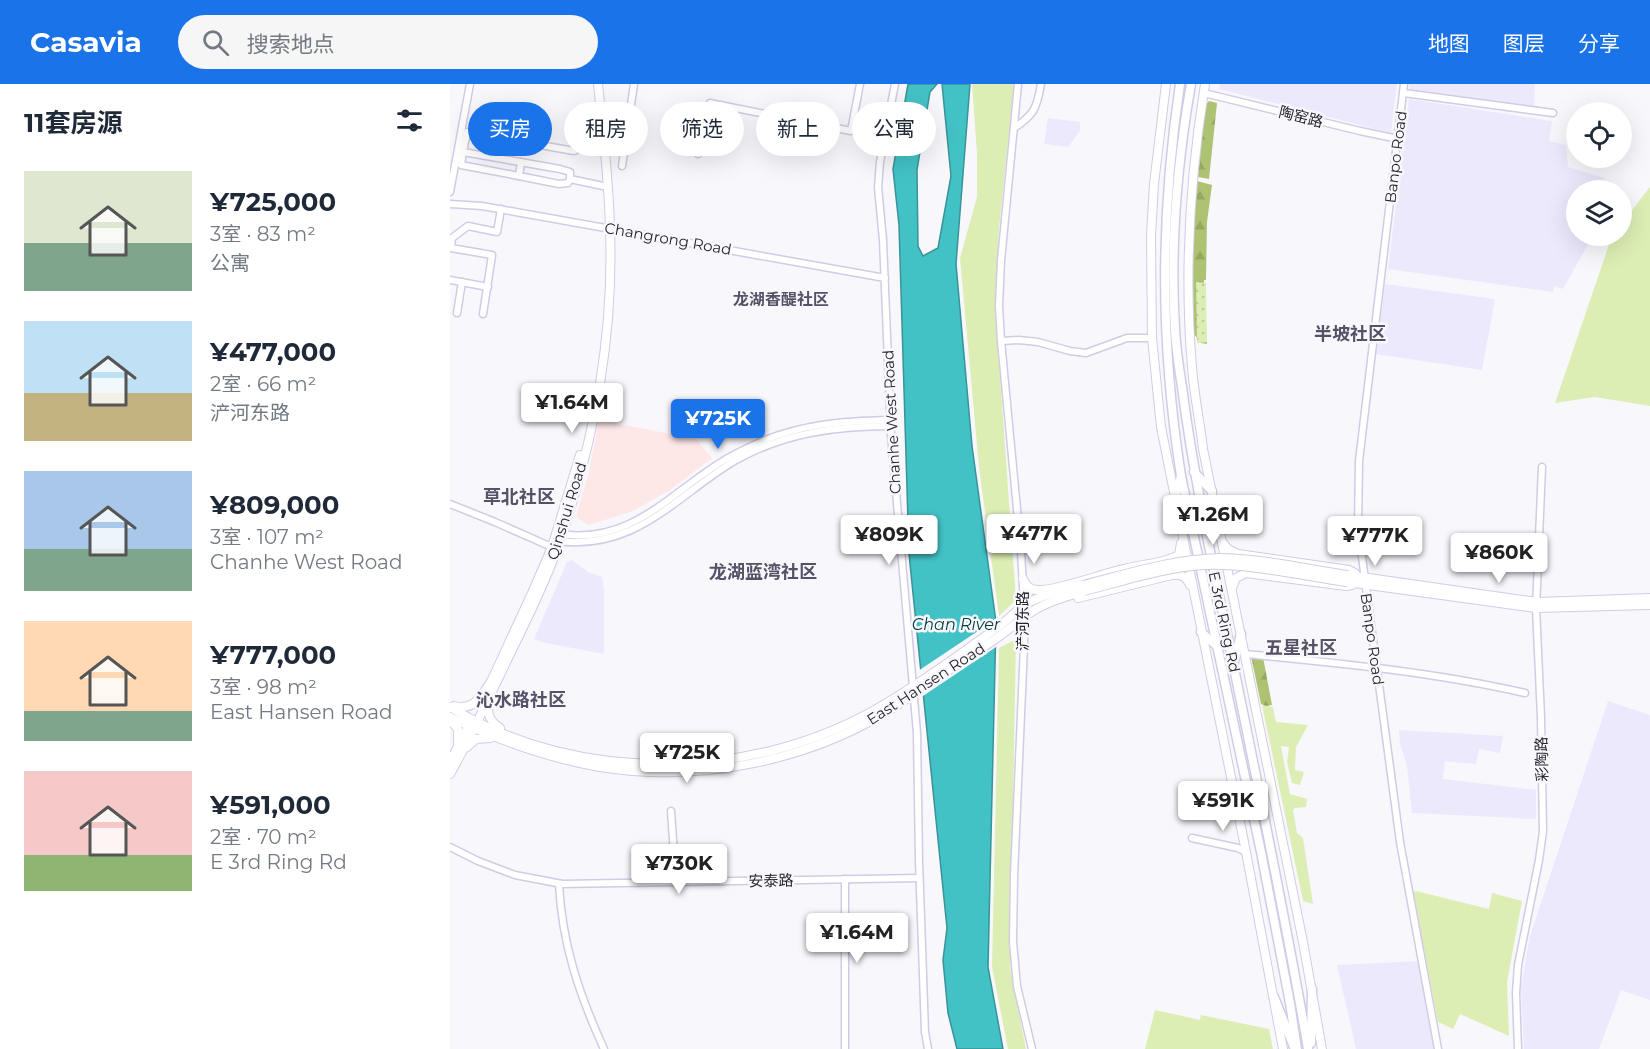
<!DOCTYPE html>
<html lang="zh">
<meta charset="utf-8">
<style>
body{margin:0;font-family:Montserrat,"Noto Sans SC",sans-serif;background:#f6f6f7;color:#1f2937;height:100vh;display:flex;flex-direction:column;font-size:22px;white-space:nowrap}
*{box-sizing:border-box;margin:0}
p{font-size:20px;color:#747a83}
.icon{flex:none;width:33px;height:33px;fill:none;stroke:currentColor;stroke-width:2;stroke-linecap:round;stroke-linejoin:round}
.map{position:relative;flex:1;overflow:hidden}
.drawer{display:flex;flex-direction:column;background:#fff;width:450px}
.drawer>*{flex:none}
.banner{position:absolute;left:18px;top:18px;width:570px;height:54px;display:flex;gap:12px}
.controls{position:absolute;left:1116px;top:18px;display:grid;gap:12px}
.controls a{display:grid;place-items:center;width:66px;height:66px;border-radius:50%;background:#fff;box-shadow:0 6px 24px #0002;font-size:30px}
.price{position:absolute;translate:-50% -51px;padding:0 14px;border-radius:6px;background:#fff;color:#222;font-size:20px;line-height:39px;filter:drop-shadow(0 2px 3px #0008)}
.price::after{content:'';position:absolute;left:50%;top:36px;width:18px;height:14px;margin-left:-9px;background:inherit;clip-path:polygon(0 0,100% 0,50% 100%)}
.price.on{background:#1a73e8;color:#fff}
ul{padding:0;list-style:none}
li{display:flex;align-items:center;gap:18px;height:150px;padding:0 24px}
li span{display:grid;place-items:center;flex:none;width:168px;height:120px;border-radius:0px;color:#555}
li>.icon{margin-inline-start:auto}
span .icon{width:72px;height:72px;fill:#fffc;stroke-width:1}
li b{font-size:26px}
h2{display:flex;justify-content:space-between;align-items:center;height:72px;padding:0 24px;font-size:26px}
.chip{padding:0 21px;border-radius:27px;background:#fff;box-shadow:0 6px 24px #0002;font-size:21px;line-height:54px}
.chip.on{background:#1a73e8;color:#fff}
header{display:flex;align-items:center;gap:36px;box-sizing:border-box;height:84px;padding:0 30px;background:#1a73e8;color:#fff}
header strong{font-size:28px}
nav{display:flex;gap:33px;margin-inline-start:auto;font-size:21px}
.search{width:420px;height:54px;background:#f6f6f7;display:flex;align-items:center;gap:15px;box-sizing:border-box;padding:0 21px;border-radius:33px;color:#747a83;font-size:22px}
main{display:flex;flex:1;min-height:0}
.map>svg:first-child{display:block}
</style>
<header>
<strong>Casavia</strong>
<div class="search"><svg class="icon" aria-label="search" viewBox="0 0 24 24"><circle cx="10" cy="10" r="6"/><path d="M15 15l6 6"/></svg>搜索地点</div>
<nav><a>地图</a><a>图层</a><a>分享</a></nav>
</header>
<main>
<section class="drawer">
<h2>11套房源<svg class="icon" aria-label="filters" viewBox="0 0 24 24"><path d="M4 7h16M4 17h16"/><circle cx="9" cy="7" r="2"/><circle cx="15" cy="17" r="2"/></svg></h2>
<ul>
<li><span style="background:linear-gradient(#dfe7d0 60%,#7fa58c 0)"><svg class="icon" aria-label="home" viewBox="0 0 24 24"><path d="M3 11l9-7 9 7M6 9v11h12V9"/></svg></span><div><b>¥725,000</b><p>3室 · 83 m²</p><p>公寓</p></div></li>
<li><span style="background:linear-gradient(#bfe0f5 60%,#c2b280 0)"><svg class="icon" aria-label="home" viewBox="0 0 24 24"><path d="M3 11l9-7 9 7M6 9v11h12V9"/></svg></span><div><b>¥477,000</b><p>2室 · 66 m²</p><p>浐河东路</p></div></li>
<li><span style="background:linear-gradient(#a9c7e8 65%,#7fa58c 0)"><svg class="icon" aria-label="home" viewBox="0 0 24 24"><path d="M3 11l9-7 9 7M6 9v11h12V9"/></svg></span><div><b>¥809,000</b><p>3室 · 107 m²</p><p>Chanhe West Road</p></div></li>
<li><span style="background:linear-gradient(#ffd9b3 75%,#7fa58c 0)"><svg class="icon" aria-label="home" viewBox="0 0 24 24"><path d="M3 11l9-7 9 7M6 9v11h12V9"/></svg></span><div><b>¥777,000</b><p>3室 · 98 m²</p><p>East Hansen Road</p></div></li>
<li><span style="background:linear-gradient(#f6c9c9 70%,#8fb573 0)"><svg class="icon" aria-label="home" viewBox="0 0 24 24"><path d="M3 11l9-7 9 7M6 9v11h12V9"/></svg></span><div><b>¥591,000</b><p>2室 · 70 m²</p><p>E 3rd Ring Rd</p></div></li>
</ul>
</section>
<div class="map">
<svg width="1200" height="965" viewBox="0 0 1200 965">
<defs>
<pattern id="forest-firs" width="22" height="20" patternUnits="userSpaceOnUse" patternTransform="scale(1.5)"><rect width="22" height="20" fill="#aec372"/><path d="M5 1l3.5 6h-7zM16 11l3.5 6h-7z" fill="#96a763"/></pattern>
<pattern id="garden-dots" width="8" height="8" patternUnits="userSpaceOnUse" patternTransform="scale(1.5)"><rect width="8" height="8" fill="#ddeeb4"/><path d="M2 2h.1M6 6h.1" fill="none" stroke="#becc9b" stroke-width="1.8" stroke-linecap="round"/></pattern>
</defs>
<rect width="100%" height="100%" fill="#f8f7fc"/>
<path fill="#fee8e7" d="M149 336 246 355 262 374 220 406 183 427 139 441 126 433 139 388Z"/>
<g fill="#ede9fd">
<path d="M770 0H947L941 49 769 5Z"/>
<path d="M960 0H1085L1084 23 960 6Z"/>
<path d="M959 15 1102 37 1099 57 1116 61 1118 83 1155 94 1152 106H1126V152H1143L1113 205 1104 202 1103 208 938 185Z"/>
<path d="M598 34 630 38V47L618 63 594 60Z"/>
<path d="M935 200 1045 215 1032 286 926 270Z"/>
<path d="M122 476 138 488 152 493 154 505V570L96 559 84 555 117 478Z"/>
<path d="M1158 617 1200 631V916L1171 906 1149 965H1074L1071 903 1080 852Z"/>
<path d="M949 646 1053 652 1050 669 1029 665 1026 680 995 677 993 695 1086 706V735L962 729 957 682 950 660Z"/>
<path d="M968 877 984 965H906L887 881Z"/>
</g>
<g fill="#ddeeb4">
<path d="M522 0H564L549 145 545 222 566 516 549 532 529 383 510 174 527 113V70Z"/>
<path d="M1200 103V322L1145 313 1105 319 1162 152H1172V139Z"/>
<path d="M566 555 560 883 576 965H558L542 883 549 564Z"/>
<path d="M812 621 823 623 826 638 858 641 846 663 845 686 854 688 850 701 842 699 837 678 839 663 831 662 840 710 857 715 856 723 845 724 843 726 847 749 853 754 863 820 853 817Z"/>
<path d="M966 807 1039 825 1042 809 1072 817 1057 898 1059 952 1010 930 1003 945 988 938 963 808Z"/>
<path d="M705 926 750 936 751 931 819 945 823 965H695Z"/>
</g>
<g fill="url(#forest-firs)">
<path d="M759 17 767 19 759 95 748 93 755 22Z"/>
<path d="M747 97 762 101 757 138 756 196H754L757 260 751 259 744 250 742 173Z"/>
<path d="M801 572 813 573 822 621 816 622 811 620Z"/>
</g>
<path fill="url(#garden-dots)" d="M746 198 756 199V204L757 258 747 259Z"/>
<path fill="#43c2c6" stroke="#3a9398" stroke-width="1.5" d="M458 0H487L480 8 467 86 468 162 473 172 488 164 501 92 492 0H520L506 180 522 362 546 538 538 883 553 965H507L498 929 493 876 497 844 459 470 449 141 443 85Z"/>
<path fill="#f8f7fc" d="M549 533V561L470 614 468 587Z"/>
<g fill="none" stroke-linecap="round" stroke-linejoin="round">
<defs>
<g id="minor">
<path d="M445 0 430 78 428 103 433 156 441 350 467 649 469 777 475 948 478 965"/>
<path d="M568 0 551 177 549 222 551 257 571 467 575 538 564 792 563 858 567 902 582 965"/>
<path d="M954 0 909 377 908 443 950 758 988 965"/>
<path d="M754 9 910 47 948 55"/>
<path d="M954 9 1103 29"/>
<path d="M564 44C584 31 587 24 591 0"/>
<path d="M13 68 11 81 69 92"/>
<path d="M151 68 130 64 124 67 17 48 13 68 110 85 120 88V95L153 102"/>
<path d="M248 70 260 19 401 47 410 0"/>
<path d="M71 78 69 92 109 100 118 99 120 95"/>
<path d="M172 82 184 0"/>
<path d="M0 108 20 0"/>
<path d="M0 120 32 122 435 194"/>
<path d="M0 196 38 203"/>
<path d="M7 229 12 198"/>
<path d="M33 230 42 171 1 164 2 154 18 142 47 148 51 125"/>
<path d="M551 257 569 256 588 258 620 267 636 269 677 254H702"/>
<path d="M0 420 45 438 104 464"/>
<path d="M110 450C181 461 220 409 273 377 284 370 295 365 306 360 349 340 394 337 441 336"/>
<path d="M107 457C188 467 226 411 286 376 335 349 386 342 441 342"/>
<path d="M795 570C889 579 983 588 1075 609"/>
<path d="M221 727 226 799"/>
<path d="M742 754 788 764 796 768"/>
<path d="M0 763 28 777 65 791 112 800 469 794"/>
<path d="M109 800C112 860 129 910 154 965"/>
<path d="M395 965V795"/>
<path d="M1068 965 1066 909 1068 881 1089 776 1093 747 1091 633 1086 524 1092 383"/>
</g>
<g id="major">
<path d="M716 0 704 100 701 152 702 254 711 343 796 768 833 965"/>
<path d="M755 0C740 93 734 189 742 283 744 311 750 338 753 365L853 858 872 965"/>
<path d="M773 459 778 465 788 470 899 486 905 489"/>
<path d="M898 491 1087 518 1200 514"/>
<path d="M573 495C576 501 579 506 587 506 603 508 655 489 674 485 691 480 713 480 729 471L731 459"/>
<path d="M897 498 1086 524 1200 521"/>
<path d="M782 504 786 494 796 489 896 502 902 501"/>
<path d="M628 514 722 491C731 490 736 492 740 501"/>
<path d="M39 602 82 509 102 463 130 371"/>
<path d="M39 619C36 631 41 638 50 644"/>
<path d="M4 622C24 627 30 613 40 599"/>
<path d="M0 623C128 702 308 697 435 620 475 596 514 568 552 540 560 534 567 525 576 520 594 510 613 506 633 501"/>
<path d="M0 633C48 656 97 674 150 683 250 699 361 677 446 622 478 600 511 578 544 556 559 546 572 533 588 524 602 516 618 512 634 507"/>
<path d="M0 636 8 645V658"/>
<path d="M17 663 26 655 40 654"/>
<path d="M0 678 17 645"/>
<path d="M0 690C19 657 34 623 51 589 70 548 92 508 107 465 143 363 164 253 160 145 159 96 153 48 148 0"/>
</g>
<g id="highway">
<path d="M730 0C710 135 710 257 731 392L811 768 840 919 847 965"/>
<path d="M741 0C727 80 720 164 725 245 726 265 729 284 732 303 744 396 764 487 783 579 809 707 836 836 858 965"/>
<path d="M744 388 762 407"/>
<path d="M725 414 731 392"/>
<path d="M751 548 768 563"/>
<path d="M784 577 791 550"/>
<path d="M824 913 844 963"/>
<path d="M861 959 862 905"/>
</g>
</defs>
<use href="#minor" stroke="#d2cbe5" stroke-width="9"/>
<use href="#major" stroke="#d2cbe5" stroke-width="10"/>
<use href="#highway" stroke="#d2cbe5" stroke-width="11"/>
<use href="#minor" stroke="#fff" stroke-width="6"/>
<use href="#major" stroke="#fff" stroke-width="8"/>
<use href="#highway" stroke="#fff" stroke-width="8"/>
<defs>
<g id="major-bridge">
<path d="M633 501C677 490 723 475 769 474 809 474 857 485 898 491"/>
<path d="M634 507C674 497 715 483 755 481 798 479 854 492 897 498"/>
</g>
</defs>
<use href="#major-bridge" stroke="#d2cbe5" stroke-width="10" stroke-linecap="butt"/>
<use href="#major-bridge" stroke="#fff" stroke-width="8"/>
</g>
<g text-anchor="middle" stroke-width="5" stroke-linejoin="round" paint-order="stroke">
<g font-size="15" fill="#26242d" stroke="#f8f7fc">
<text transform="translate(851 33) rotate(14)" y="5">陶窑路</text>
<text transform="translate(946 73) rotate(-83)" y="5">Banpo Road</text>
<text transform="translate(218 155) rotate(10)" y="5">Changrong Road</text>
<text transform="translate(442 338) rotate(-93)" y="5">Chanhe West Road</text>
<text transform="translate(117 427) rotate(-73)" y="5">Qinshui Road</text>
<text transform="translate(573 537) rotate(-90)" y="5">浐河东路</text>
<text transform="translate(774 538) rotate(78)" y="5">E 3rd Ring Rd</text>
<text transform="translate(922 555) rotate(82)" y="5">Banpo Road</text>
<text transform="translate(476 600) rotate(-33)" y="5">East Hansen Road</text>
<text transform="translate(1092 675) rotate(-91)" y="5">彩陶路</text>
<text transform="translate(321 797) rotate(-1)" y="5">安泰路</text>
</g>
<g font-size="16" font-weight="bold" fill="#565166" stroke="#f8f7fc">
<text x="331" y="221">龙湖香醍社区</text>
</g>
<g font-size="16" font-style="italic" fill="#003a3c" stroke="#f8f7fc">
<text x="506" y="546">Chan River</text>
</g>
<g font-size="18" font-weight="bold" fill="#565166" stroke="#f8f7fc">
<text x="900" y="256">半坡社区</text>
<text x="69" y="419">草北社区</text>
<text x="313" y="494">龙湖蓝湾社区</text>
<text x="851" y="570">五星社区</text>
<text x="71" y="622">沁水路社区</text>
</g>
</g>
</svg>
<div class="controls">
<a><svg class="icon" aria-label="locate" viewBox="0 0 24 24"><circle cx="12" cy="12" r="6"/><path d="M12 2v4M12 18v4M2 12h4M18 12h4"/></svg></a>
<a><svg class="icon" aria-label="layers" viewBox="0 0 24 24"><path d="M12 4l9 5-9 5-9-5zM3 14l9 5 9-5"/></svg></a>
</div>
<b class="price" style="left:122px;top:350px">¥1.64M</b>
<b class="price on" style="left:268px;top:366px">¥725K</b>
<b class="price" style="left:763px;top:462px">¥1.26M</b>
<b class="price" style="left:584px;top:481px">¥477K</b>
<b class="price" style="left:439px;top:482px">¥809K</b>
<b class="price" style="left:925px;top:483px">¥777K</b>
<b class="price" style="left:1049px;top:500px">¥860K</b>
<b class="price" style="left:237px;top:700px">¥725K</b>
<b class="price" style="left:773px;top:748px">¥591K</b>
<b class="price" style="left:229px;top:811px">¥730K</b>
<b class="price" style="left:407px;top:880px">¥1.64M</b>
<div class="banner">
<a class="chip on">买房</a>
<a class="chip">租房</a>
<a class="chip">筛选</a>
<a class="chip">新上</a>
<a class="chip">公寓</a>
</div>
</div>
</main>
